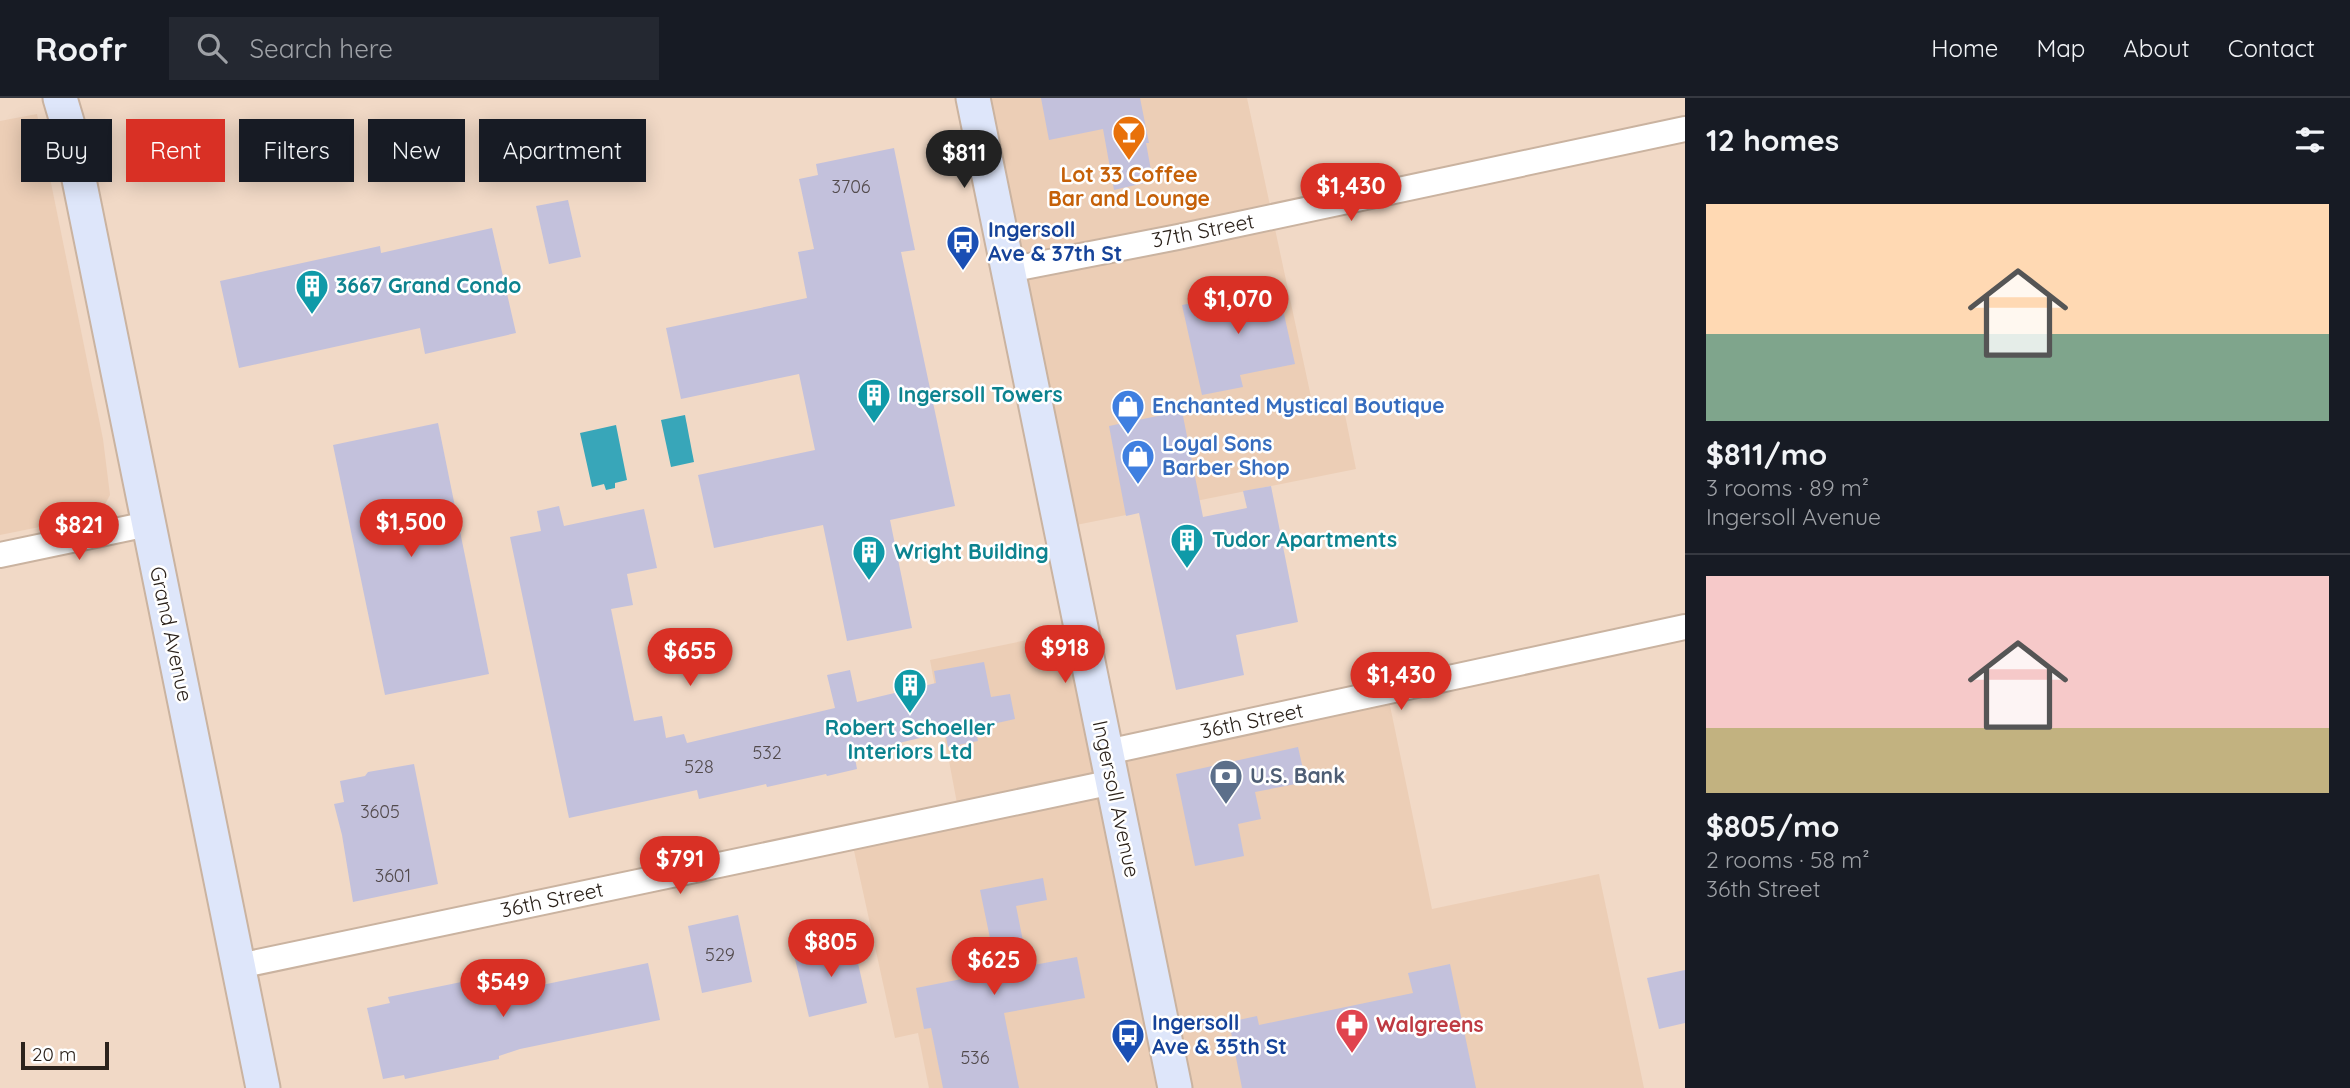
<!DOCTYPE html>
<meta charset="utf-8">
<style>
body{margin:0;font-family:Quicksand,sans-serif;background:#242831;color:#f1f3f6;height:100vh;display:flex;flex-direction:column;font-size:26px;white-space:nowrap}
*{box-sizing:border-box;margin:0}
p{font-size:23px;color:#9ea1a6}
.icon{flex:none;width:38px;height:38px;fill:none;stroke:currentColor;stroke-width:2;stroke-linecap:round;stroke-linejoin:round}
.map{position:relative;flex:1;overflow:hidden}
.drawer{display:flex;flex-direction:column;background:#171b24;width:665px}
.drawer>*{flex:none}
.hud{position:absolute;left:21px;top:21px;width:665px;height:63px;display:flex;gap:14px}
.scale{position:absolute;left:21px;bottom:18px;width:88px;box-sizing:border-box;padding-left:7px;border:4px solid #2c231c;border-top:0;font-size:19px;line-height:24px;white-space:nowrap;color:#2c231c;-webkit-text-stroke:5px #fff;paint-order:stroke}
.price{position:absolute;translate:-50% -60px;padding:0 16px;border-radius:24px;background:#d93025;color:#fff;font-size:23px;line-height:46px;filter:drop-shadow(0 2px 4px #0008)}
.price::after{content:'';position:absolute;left:50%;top:42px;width:21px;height:16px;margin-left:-10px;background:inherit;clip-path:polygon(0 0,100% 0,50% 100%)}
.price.on{background:#222;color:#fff}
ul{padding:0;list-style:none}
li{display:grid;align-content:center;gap:14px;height:371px;padding:0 21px}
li+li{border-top:2px solid #363941}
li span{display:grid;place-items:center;height:217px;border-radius:0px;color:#555}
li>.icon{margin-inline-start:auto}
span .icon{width:126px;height:126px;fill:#fffc;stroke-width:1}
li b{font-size:30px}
h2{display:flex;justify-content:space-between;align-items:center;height:84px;padding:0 21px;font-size:30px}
.pill{padding:0 24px;border-radius:0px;background:#171b24;box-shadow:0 4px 18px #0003;font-size:24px;line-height:63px}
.pill.on{background:#d93025;color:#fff}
header{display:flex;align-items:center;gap:42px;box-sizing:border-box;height:98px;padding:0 35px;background:#171b24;border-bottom:2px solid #363941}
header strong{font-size:33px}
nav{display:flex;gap:38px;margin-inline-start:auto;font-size:24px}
.search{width:490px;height:63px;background:#242831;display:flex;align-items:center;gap:18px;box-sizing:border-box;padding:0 24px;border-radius:0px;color:#9ea1a6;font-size:26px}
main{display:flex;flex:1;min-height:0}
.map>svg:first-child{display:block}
</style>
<header>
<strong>Roofr</strong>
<div class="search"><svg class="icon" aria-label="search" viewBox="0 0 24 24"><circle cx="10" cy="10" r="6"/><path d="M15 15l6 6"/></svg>Search here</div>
<nav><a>Home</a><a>Map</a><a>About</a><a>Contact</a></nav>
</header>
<main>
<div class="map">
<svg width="1685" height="990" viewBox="0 0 1685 990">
<rect width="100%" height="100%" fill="#f1d9c6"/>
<g fill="#ecceb6">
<path d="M973 0H1247L1314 313 1343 307 1356 371 1061 430Z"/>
<path d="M37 16 103 341 110 397 103 410 89 419 0 437V23Z"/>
<path d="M1081 531 1107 654 1387 593 1432 811 1599 776 1644 990H929L918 935 895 940 851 739 959 716 930 562Z"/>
</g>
<g fill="#38a6b9">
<path d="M685 317 694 364 671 369 661 322Z"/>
<path d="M616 327 627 382 615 385V390L606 392 604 386 592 389 580 335Z"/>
</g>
<g fill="#c3c1dc">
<path d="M1041 0H1140L1149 45H1146L1153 83 1114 92 1103 31 1049 42Z"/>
<path d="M894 50 915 152 901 154 955 408 890 422 912 530 847 543 823 427 714 450 698 377 815 352 799 276 681 301 666 230 807 200 798 154 814 151 799 81 818 77 816 66Z"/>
<path d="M568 102 581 159 549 166 536 108Z"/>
<path d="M492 130 516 235 425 256 420 230 239 270 220 183 380 148 381 155Z"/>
<path d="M1277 184 1295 266 1240 277 1243 289 1202 297 1182 207 1227 198V194Z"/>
<path d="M1182 313 1203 419 1247 410 1243 393 1271 388 1298 524 1236 537 1244 577 1176 592 1139 415 1126 418 1109 328Z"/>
<path d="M438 325 489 576 385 597 333 347Z"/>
<path d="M559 408 564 428 644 411 657 470 627 476 633 507 611 511 634 623 662 618 666 640 684 636 687 645 835 610 827 577 850 572 857 604 936 585 934 573 984 564 991 599 1010 596 1015 621 975 630 978 643 948 649 945 634 857 655 858 660H855L857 671 827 678 826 676 767 689 766 686 699 701 697 692 569 720 510 439 541 433 537 413Z"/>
<path d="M1298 649 1306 684 1255 694 1261 721 1238 726 1244 758 1195 768 1176 676Z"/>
<path d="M414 666 438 786 353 804 342 737 334 706 344 704 340 683 365 678 368 674Z"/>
<path d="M1043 780 1047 802 1016 808 1028 868 1077 859 1085 900 1004 915 1019 990H943L931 930 924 931 916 890 997 874 980 792Z"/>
<path d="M738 817 752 884 702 895 688 828Z"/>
<path d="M853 843 867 905 809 919 794 857Z"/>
<path d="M648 865 660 922 520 951 499 958V961L405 981 404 977 383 981 367 910 390 905 388 899 481 880 482 884 505 879 508 894Z"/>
<path d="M1450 866 1476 990H1242L1229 924 1257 918 1259 927 1413 895 1408 875Z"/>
<path d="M1685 872V925L1659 931 1647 880Z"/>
</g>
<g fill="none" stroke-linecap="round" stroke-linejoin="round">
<defs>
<g id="street">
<path d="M1008 172 1178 139 1685 31"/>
<path d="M0 457 148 426"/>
<path d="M1107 654 1685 529"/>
<path d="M239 868 1113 684"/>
</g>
<g id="secondary">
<path d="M60 0 68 27 263 990"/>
<path d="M973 0 1175 990"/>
</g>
</defs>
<use href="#street" stroke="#cab3a0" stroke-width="28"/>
<use href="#secondary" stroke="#cab3a0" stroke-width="37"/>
<use href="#street" stroke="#fff" stroke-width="24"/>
<use href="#secondary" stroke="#dee6fa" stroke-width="33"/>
</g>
<defs>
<symbol id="bar-pin" viewBox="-11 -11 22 30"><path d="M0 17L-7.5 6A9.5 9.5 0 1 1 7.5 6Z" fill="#e8710a" stroke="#fff"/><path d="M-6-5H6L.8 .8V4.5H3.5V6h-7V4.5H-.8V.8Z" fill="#fff"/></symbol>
<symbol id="bus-pin" viewBox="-11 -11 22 30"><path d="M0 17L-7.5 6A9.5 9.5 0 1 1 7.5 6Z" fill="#1a4fb4" stroke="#fff"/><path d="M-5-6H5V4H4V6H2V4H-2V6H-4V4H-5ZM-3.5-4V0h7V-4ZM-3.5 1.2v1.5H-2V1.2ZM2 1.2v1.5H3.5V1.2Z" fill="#fff"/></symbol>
<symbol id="building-pin" viewBox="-11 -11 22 30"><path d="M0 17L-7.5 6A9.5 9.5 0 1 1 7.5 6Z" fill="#0f9aa8" stroke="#fff"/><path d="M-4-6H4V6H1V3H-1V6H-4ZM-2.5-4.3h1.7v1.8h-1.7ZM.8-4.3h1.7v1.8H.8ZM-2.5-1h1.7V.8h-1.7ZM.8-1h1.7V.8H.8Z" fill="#fff"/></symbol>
<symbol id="shop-pin" viewBox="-11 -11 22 30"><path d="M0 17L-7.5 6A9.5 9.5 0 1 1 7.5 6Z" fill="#3f7fe0" stroke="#fff"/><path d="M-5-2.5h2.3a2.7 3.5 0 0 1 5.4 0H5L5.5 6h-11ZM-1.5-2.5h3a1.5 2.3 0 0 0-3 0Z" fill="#fff"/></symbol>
<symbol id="bank-pin" viewBox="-11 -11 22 30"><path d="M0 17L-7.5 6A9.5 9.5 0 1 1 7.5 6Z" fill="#5c6f8a" stroke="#fff"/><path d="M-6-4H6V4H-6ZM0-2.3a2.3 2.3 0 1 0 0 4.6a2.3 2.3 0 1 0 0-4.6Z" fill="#fff"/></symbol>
<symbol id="pharmacy-pin" viewBox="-11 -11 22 30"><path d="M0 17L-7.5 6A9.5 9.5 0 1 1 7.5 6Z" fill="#e0444e" stroke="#fff"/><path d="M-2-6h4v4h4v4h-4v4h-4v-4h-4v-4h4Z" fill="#fff"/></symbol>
</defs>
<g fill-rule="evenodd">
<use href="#bar-pin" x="1110" y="15" width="38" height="52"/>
<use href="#bus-pin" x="944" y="125" width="38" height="52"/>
<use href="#building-pin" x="293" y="169" width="38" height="52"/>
<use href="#building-pin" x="855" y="278" width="38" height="52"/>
<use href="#shop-pin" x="1109" y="289" width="38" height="52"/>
<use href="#shop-pin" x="1119" y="339" width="38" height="52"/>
<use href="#building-pin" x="1168" y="423" width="38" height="52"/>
<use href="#building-pin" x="850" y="435" width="38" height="52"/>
<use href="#building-pin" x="891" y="568" width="38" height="52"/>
<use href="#bank-pin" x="1207" y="659" width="38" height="52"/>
<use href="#pharmacy-pin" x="1333" y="908" width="38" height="52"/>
<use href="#bus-pin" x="1109" y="918" width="38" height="52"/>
</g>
<g text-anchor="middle" stroke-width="5" stroke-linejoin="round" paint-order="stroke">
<g font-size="18" fill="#524a4c">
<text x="851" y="95">3706</text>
<text x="767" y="661">532</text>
<text x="699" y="675">528</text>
<text x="380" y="720">3605</text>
<text x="393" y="784">3601</text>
<text x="720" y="863">529</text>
<text x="975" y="966">536</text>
</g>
<g font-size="21" font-weight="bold" fill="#c56008" stroke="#fff">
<text x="1129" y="84">Lot 33 Coffee<tspan x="1129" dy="24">Bar and Lounge</tspan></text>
</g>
<g font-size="21" font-weight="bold" fill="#164399" stroke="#fff" text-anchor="start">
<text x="988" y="139">Ingersoll<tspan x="988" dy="24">Ave &amp; 37th St</tspan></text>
<text x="1152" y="932">Ingersoll<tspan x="1152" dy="24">Ave &amp; 35th St</tspan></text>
</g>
<g font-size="21" fill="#2c231c" stroke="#fff">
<text transform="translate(1203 133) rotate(-11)" y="7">37th Street</text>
<text transform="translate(171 536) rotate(78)" y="7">Grand Avenue</text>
<text transform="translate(1252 623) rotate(-12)" y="7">36th Street</text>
<text transform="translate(1116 701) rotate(78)" y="7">Ingersoll Avenue</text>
<text transform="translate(552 802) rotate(-12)" y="7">36th Street</text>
</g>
<g font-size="21" font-weight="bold" fill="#0d838f" stroke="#fff" text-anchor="start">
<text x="336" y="195">3667 Grand Condo</text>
<text x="898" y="304">Ingersoll Towers</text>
<text x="1212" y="449">Tudor Apartments</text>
<text x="894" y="461">Wright Building</text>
<text x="910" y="637" text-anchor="middle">Robert Schoeller<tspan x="910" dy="24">Interiors Ltd</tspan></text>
</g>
<g font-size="21" font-weight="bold" fill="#366cbe" stroke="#fff" text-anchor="start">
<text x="1152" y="315">Enchanted Mystical Boutique</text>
<text x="1162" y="353">Loyal Sons<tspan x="1162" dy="24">Barber Shop</tspan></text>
</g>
<g font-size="21" font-weight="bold" fill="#4e5e75" stroke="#fff" text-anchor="start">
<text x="1250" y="685">U.S. Bank</text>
</g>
<g font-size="21" font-weight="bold" fill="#be3a42" stroke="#fff" text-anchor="start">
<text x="1376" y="934">Walgreens</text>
</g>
</g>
</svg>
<div class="scale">20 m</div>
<b class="price on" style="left:964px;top:92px">$811</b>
<b class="price" style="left:1351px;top:125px">$1,430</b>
<b class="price" style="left:1238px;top:238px">$1,070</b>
<b class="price" style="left:411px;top:461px">$1,500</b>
<b class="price" style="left:79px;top:464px">$821</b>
<b class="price" style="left:1065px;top:587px">$918</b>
<b class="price" style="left:690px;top:590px">$655</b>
<b class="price" style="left:1401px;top:614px">$1,430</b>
<b class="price" style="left:680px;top:798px">$791</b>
<b class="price" style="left:831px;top:881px">$805</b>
<b class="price" style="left:994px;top:899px">$625</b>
<b class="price" style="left:503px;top:921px">$549</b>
<div class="hud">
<a class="pill">Buy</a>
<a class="pill on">Rent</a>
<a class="pill">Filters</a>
<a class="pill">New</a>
<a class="pill">Apartment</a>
</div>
</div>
<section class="drawer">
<h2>12 homes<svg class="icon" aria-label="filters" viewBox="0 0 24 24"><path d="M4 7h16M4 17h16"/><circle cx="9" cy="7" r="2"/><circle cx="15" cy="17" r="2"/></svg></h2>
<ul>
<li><span style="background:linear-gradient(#ffd9b3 60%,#7fa58c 0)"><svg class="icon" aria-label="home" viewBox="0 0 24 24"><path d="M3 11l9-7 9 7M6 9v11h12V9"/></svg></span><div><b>$811/mo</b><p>3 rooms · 89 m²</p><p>Ingersoll Avenue</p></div></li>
<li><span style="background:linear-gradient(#f6c9c9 70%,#c2b280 0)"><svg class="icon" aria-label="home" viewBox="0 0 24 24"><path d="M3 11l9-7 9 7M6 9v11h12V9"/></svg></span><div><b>$805/mo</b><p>2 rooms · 58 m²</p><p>36th Street</p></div></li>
</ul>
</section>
</main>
